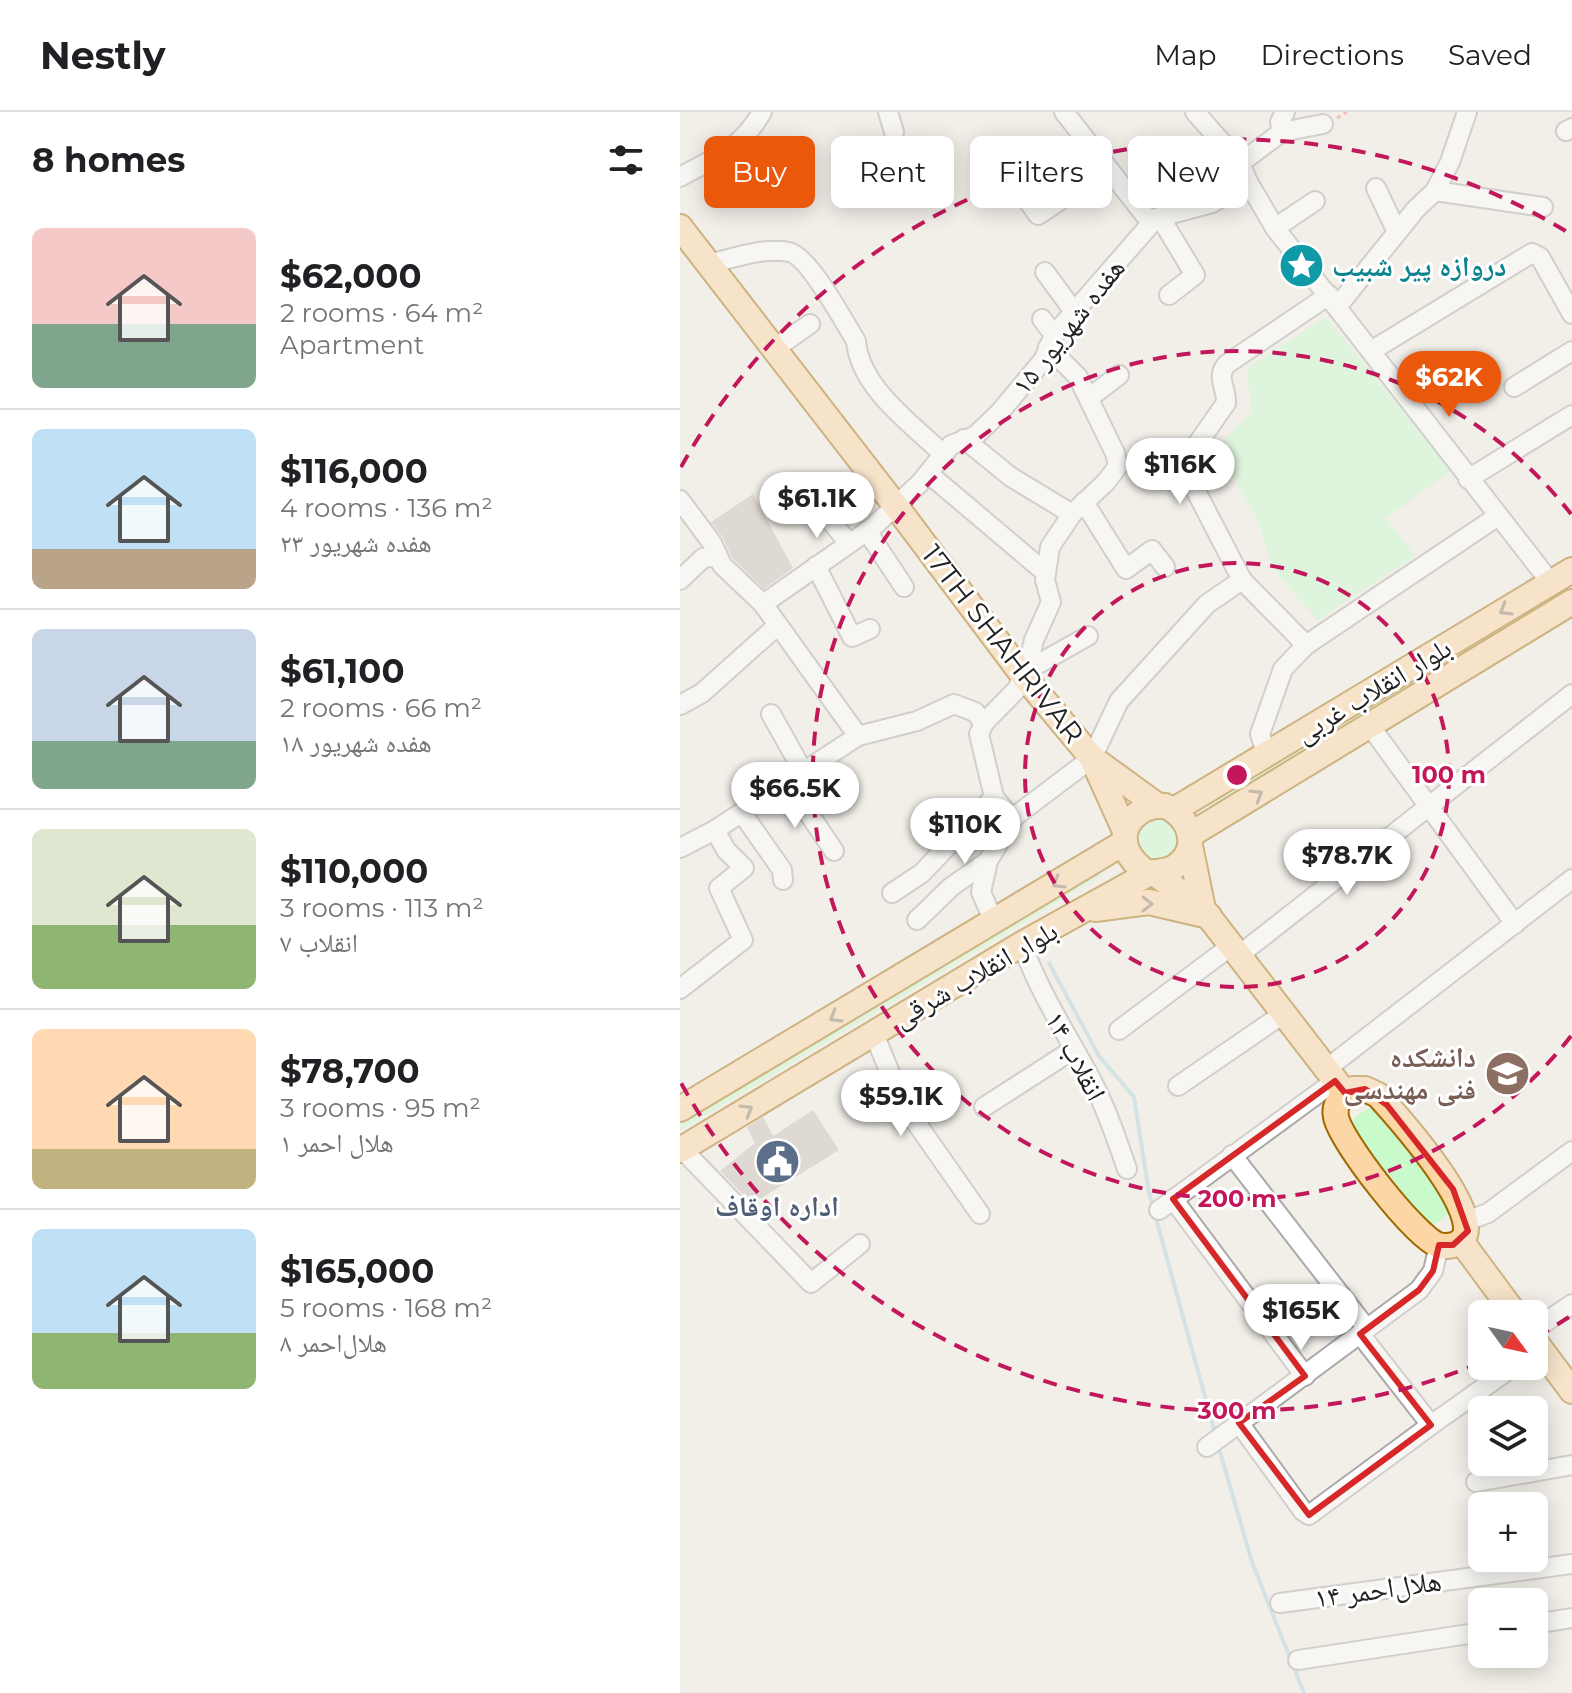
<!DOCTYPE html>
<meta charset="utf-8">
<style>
body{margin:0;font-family:Montserrat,"Noto Naskh Arabic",sans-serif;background:#f6f6f6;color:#202124;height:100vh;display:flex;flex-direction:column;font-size:30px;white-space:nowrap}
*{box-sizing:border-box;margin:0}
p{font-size:26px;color:#757577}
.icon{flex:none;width:44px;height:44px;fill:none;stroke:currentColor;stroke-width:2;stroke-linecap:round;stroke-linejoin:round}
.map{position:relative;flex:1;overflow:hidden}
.sheet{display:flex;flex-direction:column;background:#fff;width:680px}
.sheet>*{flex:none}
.guide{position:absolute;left:24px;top:24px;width:748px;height:72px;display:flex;gap:16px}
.needle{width:52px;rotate:123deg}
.controls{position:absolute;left:788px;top:1188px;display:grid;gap:16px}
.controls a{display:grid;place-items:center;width:80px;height:80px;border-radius:12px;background:#fff;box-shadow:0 4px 20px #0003;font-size:40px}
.price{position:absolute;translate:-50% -68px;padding:0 18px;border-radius:28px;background:#fff;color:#222;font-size:26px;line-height:52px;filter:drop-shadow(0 2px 4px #0008)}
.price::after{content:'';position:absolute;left:50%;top:48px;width:24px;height:18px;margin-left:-12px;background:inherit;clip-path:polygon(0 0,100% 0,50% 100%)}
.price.active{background:#ea580c;color:#fff}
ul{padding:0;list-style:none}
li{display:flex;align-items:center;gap:24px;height:200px;padding:0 32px}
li+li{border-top:2px solid #e0e0e0}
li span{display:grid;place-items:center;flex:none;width:224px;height:160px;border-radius:12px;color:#555}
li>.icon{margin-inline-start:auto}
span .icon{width:96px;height:96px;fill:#fffc;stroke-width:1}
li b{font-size:34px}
h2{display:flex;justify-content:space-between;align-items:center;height:96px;padding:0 32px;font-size:34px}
.chip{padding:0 28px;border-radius:12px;background:#fff;box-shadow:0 4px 20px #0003;font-size:28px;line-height:72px}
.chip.active{background:#ea580c;color:#fff}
header{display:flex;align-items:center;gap:48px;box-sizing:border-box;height:112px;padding:0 40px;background:#fff;border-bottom:2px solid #e0e0e0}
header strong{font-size:38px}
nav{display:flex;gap:44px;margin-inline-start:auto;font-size:28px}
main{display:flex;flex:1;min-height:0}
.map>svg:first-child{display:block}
</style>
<header>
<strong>Nestly</strong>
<nav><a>Map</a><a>Directions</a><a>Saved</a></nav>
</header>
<main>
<section class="sheet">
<h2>8 homes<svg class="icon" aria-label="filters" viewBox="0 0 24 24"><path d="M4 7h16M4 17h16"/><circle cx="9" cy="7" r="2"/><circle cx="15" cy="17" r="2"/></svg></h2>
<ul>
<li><span style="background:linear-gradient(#f6c9c9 60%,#7fa58c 0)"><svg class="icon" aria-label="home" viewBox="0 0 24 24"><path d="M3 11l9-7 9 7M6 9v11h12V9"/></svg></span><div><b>$62,000</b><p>2 rooms · 64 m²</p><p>Apartment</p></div></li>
<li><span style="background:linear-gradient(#bfe0f5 75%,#b9a48a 0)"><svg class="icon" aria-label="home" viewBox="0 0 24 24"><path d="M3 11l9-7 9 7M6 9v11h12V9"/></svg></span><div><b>$116,000</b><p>4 rooms · 136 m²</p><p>هفده شهریور ۲۳</p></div></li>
<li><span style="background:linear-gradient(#c9d6e8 70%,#7fa58c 0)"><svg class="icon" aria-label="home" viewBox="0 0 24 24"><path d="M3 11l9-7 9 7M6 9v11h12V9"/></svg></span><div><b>$61,100</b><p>2 rooms · 66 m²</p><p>هفده شهریور ۱۸</p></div></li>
<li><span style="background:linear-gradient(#dfe7d0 60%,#8fb573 0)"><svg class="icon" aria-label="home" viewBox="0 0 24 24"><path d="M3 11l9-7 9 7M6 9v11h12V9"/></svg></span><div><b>$110,000</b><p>3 rooms · 113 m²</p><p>انقلاب ۷</p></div></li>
<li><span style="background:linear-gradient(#ffd9b3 75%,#c2b280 0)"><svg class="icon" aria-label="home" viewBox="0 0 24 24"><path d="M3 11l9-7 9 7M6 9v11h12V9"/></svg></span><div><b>$78,700</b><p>3 rooms · 95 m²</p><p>هلال احمر ۱</p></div></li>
<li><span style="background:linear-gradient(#bfe0f5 65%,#8fb573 0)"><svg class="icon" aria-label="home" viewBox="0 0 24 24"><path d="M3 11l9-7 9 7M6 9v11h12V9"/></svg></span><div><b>$165,000</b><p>5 rooms · 168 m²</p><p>هلال‌احمر ۸</p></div></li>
</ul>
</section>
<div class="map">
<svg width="892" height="1581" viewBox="0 0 892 1581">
<rect width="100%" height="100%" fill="#f2efe9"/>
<g fill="#c8facc">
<path d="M646 205 771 359 706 406 735 444 638 508 600 466 590 448 578 409 537 337 571 299 567 256Z"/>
<path d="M892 469V479L535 700 526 687 554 676Z"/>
<circle cx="477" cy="727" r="21"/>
<path d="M418 755 422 763 0 1019V1010Z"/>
<path d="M690 996 704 1002 770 1093C767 1106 759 1112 746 1113L739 1109 670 1017 675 1005Z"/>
</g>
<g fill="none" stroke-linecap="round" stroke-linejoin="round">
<g stroke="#aad3df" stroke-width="4">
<path d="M369 851 419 944 454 985 469 1081 535 1321"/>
<path d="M538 1333 572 1450 624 1581"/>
</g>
</g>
<g fill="#c7bfb8">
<path d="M73 382 113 456 84 477 52 446 43 426 31 410Z"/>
<path d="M133 998 159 1038 72 1092 40 1059 75 1031 67 1015 83 1005 93 1024Z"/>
</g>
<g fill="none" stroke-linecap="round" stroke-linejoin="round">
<defs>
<g id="minor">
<path d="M208 0 214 20"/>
<path d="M384 0 471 111"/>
<path d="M886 19 892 16"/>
<path d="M602 20 600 10 605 0"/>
<path d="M53 37 92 70 99 68"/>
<path d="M560 51 602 20 643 12"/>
<path d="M0 65C36 45 60 38 82 0"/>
<path d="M568 70 595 116 871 471"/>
<path d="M336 72 358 103 427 57"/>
<path d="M696 76 717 120"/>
<path d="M755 79 863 95"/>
<path d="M480 105 515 163 489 183"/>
<path d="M595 116 635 89"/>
<path d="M29 152C54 146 83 135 109 140 129 144 164 210 176 229 180 276 232 312 264 343"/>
<path d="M365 160 395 201"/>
<path d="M657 195 736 97 755 79 770 50 787 0"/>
<path d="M362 207 374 223"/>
<path d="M94 237 130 212"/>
<path d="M691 239 852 141 860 145 892 202"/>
<path d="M834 275 892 239"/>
<path d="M409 286 439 263"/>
<path d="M284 327 331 365 392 402"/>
<path d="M249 362 366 461"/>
<path d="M788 367 892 303"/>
<path d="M0 388 32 431 42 453 83 492 178 624 237 609 274 592 295 600 304 611 338 576 342 562 350 545 354 528 371 490 365 468 370 435 392 402 426 370 438 354 435 341 398 265 368 235"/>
<path d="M404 390 446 457 472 438 485 455"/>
<path d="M144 401 168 430"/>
<path d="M187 419 224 475"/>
<path d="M136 454 172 525 190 517"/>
<path d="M0 468 23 446 38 444"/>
<path d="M562 468 626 533 603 557 580 622 587 643"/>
<path d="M83 492 193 415 241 370 271 333 295 324 320 300 364 247 374 223 476 106 532 91 568 70 560 51 515 0"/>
<path d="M626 533 818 404"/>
<path d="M344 560 408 524"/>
<path d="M0 593 22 581 98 513"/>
<path d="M91 602 124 661"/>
<path d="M690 614 835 812"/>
<path d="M104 675 125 696 154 739"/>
<path d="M314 685 326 700 334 705 412 646 439 589 527 492 562 468 505 358 504 351 546 291C547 276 535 265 547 252L649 183"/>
<path d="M62 701 102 758 103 768"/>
<path d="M0 736 35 718 178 624"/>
<path d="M212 781 242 761 314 685 299 622 304 611"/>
<path d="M237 808 271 775 308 749"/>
<path d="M314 810 301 780 308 749 334 705"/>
<path d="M342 832C360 882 388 924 413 971 427 998 437 1028 447 1057"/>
<path d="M558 844 892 582"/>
<path d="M0 877 63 828 39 776 64 756 46 738 35 718"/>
<path d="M439 918 551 834"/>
<path d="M194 922 213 968 235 1009 300 1102"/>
<path d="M645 958 892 767"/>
<path d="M498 974 603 902"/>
<path d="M304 995 394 937"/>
<path d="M2 1037 131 1171 180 1132"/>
<path d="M552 1043 687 1217"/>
<path d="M493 1087 625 1264"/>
<path d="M479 1098 655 969"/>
<path d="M787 1109 808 1101 892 1039"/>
<path d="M854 1218 892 1192"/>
<path d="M680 1222 751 1313 834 1254"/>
<path d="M559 1311 623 1399 629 1403 751 1313"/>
<path d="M527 1335 739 1178 753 1159 759 1133"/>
<path d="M796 1370 892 1353"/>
<path d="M600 1491 892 1452"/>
<path d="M854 1512 892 1506"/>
<path d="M618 1548 802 1520"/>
</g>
<g id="major">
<path d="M0 115 215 393 342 562 412 646"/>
<path d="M485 694C511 704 522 739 493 756 485 760 476 759 468 762 459 755 451 748 447 738 437 713 460 692 485 694Z"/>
<path d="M494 698 892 458"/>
<path d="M445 719 412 646 478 694"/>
<path d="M510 723 892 490"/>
<path d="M473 760 523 797 510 734"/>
<path d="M415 797 469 790 529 804"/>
<path d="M523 797 665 981"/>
<path d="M673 977H685L698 983C717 1004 808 1105 781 1129 776 1134 764 1135 758 1133 734 1123 661 1030 656 1005 653 992 662 983 673 977Z"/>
<path d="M0 997 445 730"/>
<path d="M0 1038 342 832 468 762"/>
<path d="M781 1129 835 1202"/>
<path d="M854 1228 892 1279"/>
</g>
</defs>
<use href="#minor" stroke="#a9a9a9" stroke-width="22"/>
<use href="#major" stroke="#a06b00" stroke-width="28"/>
<path stroke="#fa8072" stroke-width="3" stroke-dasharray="4 4" stroke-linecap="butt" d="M657 6 667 0"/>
<use href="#minor" stroke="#fff" stroke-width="18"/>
<use href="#major" stroke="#fcd6a4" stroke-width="24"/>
</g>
<defs><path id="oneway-chevron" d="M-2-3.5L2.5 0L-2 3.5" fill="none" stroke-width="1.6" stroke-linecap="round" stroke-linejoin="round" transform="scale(2)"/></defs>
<g stroke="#8f7c63">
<use href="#oneway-chevron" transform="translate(825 498) rotate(149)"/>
<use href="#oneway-chevron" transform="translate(577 683) rotate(-31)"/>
<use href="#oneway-chevron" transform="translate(378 771) rotate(149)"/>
<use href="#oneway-chevron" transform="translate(467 792) rotate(1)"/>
<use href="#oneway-chevron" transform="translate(155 905) rotate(149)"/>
<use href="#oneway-chevron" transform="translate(67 998) rotate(-31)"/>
</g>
<path d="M0 0H892V1581H0ZM655 969 665 981 685 977 707 993 773 1077 788 1119 773 1133H759L753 1159 739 1178 680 1222 751 1313 629 1403 559 1311 625 1264 493 1087Z" fill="#f2efe9" fill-opacity=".55" fill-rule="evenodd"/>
<path fill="none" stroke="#d62828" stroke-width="6" stroke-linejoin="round" d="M655 969 665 981 685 977 707 993 773 1077 788 1119 773 1133H759L753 1159 739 1178 680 1222 751 1313 629 1403 559 1311 625 1264 493 1087Z"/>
<g fill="none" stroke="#c2185b" stroke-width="4" stroke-dasharray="14 10">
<circle cx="557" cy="663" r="212"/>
<path d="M891 924A424 424 0 1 1 891 402"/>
<path d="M889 1205A636 636 0 0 1 856 1225M800 1251A636 636 0 0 1 1 971M1 355A636 636 0 0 1 889 121"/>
</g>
<defs>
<symbol id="sight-disc" viewBox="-11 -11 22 22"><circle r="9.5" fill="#0f9aa8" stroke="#fff"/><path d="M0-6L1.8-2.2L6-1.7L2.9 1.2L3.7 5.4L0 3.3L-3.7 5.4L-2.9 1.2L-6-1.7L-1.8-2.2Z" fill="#fff"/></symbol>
<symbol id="university-disc" viewBox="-11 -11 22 22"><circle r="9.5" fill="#8d6e63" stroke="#fff"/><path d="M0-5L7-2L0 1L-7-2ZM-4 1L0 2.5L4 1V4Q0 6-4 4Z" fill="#fff"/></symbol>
<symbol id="civic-disc" viewBox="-11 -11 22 22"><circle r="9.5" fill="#5c6f8a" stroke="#fff"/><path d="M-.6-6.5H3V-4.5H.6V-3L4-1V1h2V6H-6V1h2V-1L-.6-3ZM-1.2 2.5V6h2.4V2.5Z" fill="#fff"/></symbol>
</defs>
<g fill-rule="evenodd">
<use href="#sight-disc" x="596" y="128" width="51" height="51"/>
<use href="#university-disc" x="802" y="936" width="51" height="51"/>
<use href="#civic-disc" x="72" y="1024" width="51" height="51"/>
</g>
<g text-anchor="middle" stroke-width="6" stroke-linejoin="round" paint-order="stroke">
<g font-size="28" font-weight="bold" fill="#0d838f" stroke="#fff" text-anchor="start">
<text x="652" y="164">دروازه پیر شبیب</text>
</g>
<g font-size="28" fill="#222" stroke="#fff">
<text transform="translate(388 214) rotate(-52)" y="10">هفده شهریور ۱۵</text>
<text transform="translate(323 532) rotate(52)" y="10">17TH SHAHRIVAR</text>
<text transform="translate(693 578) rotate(-31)" y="10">بلوار انقلاب غربی</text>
<text transform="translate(295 862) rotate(-30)" y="10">بلوار انقلاب شرقی</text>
<text transform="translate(396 944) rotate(62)" y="10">انقلاب ۱۴</text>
<text transform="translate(698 1477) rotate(-8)" y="10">هلال‌احمر ۱۴</text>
</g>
<g font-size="28" font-weight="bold" fill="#785e54" stroke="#fff" text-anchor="end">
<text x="796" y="955">دانشکده<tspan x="796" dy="32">فنی مهندسی</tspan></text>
</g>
<g font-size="28" font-weight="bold" fill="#4e5e75" stroke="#fff">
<text x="97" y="1104">اداره اوقاف</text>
</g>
</g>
<circle cx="557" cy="663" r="12" fill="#c2185b" stroke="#fff" stroke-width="4"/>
<g font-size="24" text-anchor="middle" font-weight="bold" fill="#c2185b" stroke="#fff" stroke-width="6" stroke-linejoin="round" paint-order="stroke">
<text x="769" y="671">100 m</text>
<text x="557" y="1095">200 m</text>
<text x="557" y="1307">300 m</text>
</g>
</svg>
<div class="controls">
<a><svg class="needle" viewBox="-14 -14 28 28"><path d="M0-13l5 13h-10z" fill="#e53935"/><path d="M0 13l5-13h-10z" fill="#757577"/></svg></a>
<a><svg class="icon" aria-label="layers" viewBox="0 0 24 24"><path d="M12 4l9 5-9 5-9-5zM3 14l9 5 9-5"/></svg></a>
<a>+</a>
<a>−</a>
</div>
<b class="price active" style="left:769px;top:307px">$62K</b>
<b class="price" style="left:500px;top:394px">$116K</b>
<b class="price" style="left:137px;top:428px">$61.1K</b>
<b class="price" style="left:115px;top:718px">$66.5K</b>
<b class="price" style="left:285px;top:754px">$110K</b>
<b class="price" style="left:667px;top:785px">$78.7K</b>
<b class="price" style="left:221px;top:1026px">$59.1K</b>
<b class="price" style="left:621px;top:1240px">$165K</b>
<div class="guide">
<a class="chip active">Buy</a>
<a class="chip">Rent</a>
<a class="chip">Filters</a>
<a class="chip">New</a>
</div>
</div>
</main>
